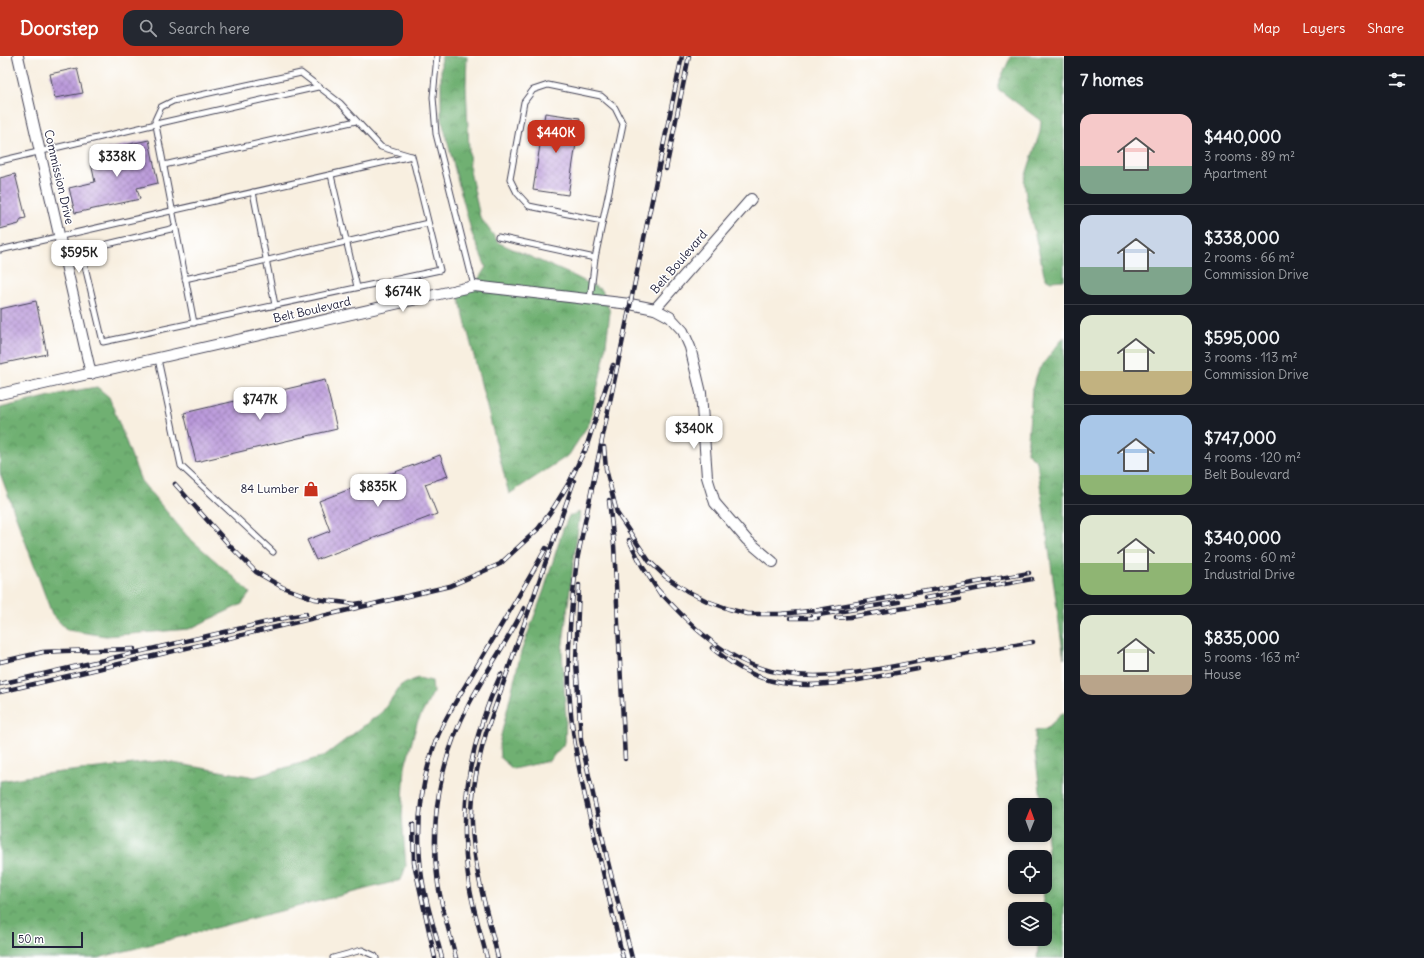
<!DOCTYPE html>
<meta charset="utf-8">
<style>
body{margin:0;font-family:Delius,sans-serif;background:#242831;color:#f1f3f6;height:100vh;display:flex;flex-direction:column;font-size:15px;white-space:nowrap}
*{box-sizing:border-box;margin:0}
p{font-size:13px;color:#9ea1a6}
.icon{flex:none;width:22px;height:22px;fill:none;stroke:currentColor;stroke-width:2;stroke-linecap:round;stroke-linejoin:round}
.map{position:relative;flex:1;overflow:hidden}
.details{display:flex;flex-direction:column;background:#171b24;width:360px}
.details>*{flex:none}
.needle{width:26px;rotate:1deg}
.fabs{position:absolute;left:1008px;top:742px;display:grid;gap:8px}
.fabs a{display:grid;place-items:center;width:44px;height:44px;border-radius:8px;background:#171b24;box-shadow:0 2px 6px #0003;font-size:20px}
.scale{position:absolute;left:12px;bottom:10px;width:71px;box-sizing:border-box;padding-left:4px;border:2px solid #22223b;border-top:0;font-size:11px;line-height:14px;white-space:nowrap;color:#22223b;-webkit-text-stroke:3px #fff;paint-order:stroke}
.price{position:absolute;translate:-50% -34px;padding:0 9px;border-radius:8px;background:#fff;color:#222;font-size:13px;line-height:26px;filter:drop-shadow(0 1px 2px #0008)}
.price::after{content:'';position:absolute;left:50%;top:24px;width:12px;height:9px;margin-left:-6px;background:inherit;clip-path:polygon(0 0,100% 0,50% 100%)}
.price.on{background:#c8321e;color:#fff}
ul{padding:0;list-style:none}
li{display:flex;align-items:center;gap:12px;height:100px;padding:0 16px}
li+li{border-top:1px solid #363941}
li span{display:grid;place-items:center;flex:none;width:112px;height:80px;border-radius:12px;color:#555}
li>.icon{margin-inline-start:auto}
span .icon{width:48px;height:48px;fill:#fffc;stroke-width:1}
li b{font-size:17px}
h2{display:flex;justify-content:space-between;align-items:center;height:48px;padding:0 16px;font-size:17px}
header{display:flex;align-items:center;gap:24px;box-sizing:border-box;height:56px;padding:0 20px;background:#c8321e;color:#fff}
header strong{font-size:19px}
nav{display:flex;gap:22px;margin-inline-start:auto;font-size:14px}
.search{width:280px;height:36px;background:#242831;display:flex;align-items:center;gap:10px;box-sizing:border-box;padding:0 14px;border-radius:12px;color:#9ea1a6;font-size:15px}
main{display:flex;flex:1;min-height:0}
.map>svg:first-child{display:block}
</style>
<header>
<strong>Doorstep</strong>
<div class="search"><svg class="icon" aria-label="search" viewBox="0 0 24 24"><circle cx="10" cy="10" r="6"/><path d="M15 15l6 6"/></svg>Search here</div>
<nav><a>Map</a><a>Layers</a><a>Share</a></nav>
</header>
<main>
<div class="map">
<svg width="1064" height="902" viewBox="0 0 1064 902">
<defs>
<pattern id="forest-crowns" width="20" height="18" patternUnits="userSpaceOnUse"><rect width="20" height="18" fill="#6fb072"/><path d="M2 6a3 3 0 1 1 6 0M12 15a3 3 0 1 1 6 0" fill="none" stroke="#5b8f5f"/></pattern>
<pattern id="building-cross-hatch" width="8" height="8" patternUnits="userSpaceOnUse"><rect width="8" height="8" fill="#ba99da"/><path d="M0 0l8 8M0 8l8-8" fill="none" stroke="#977cb2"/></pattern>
</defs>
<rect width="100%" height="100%" fill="#fff"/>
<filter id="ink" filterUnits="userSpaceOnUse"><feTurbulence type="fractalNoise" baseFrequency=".025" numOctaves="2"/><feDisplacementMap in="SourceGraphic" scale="8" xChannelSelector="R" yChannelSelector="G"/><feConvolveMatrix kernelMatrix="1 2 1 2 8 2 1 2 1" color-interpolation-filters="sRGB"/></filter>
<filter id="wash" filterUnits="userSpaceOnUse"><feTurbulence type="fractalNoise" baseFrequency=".012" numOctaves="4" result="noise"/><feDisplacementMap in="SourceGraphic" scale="16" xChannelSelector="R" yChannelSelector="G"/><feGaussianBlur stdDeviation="0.9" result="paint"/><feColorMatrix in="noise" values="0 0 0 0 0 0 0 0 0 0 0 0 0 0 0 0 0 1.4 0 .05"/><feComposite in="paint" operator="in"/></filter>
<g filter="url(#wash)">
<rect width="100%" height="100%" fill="#f8efe0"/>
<g fill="url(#forest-crowns)" stroke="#486956">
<path d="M442 0H467L466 29 470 115 480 161 499 187 574 220 602 234 610 256 605 297 590 366 569 399 509 438 457 233 474 230 486 211 472 178 441 61V5Z"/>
<path d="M1011 0H1064V224L1051 225 1045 222 1026 140 1024 125 1040 76 1041 65 998 33V28Z"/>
<path d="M1064 281V603L1037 406 1027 396 1032 333 1039 313Z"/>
<path d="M97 331 109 341 141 425 187 480 236 523 250 537 242 548 189 573 106 580 67 574 52 558 0 417V352L72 335Z"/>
<path d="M580 456 562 595 566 661 565 687 549 705 513 713 500 702 499 688 521 596 544 534 563 473 569 460Z"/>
<path d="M418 622 432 625 433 637 417 667 405 711 402 761 406 810 401 824 98 902H0V725L44 718 161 705 255 721 324 700 382 656 401 629Z"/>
<path d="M1064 656V902H1037L1039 883H1045V853H1042L1048 794 1045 769V749H1042L1035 697V675L1046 673Z"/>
</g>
<g id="blocks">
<g fill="url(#building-cross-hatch)">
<path d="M77 12 83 37 55 42 50 18Z"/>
<path d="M545 57 580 62 568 139 533 134Z"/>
<path d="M149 84 158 127 137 132 140 143 75 157 69 132 95 126 91 107 108 103 106 93Z"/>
<path d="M15 118 26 162 21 163 19 168 0 173V122Z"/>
<path d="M36 245 47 298 0 308V253Z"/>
<path d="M325 324 337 373 196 406 184 357Z"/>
<path d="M440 399 448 420 425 428 437 458 316 504 307 484 330 475 319 445Z"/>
</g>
</g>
</g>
<g filter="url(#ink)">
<use href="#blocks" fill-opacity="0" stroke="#424154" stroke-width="1"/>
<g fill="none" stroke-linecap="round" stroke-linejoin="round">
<defs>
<g id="lane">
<path d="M437 0 433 41 436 78 474 230"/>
<path d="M0 105 156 68 318 31"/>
<path d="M164 109 356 65"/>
<path d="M331 119 357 231"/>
<path d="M253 136 275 249"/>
<path d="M498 181 595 202"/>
<path d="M0 194 412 100 440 214 103 286 83 202 86 196 95 191 175 172"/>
<path d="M185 223 428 167"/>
<path d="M590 243 595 202 623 68 615 52 601 40 548 29 533 34 524 46 510 123 517 137 529 150 602 165"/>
<path d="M194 267 155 64 161 51 173 45 301 17 340 47 381 91 411 100"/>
<path d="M158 303 181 410 273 496"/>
<path d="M333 902 362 894 375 900 376 902"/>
</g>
<g id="street">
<path d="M18 0 91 318"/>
<path d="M655 253 670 261 683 275 690 291 701 337 707 421 715 447 747 484 773 506"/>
<path d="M0 338 474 230 630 248 655 253 751 143"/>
</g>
</defs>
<use href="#lane" stroke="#424154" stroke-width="7"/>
<use href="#street" stroke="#424154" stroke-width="12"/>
<use href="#lane" stroke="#fff" stroke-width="5"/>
<use href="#street" stroke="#fff" stroke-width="10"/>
<defs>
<g id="rail">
<path d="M666 113 689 0"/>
<path d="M604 391 606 413 617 457 649 505 666 521 687 535 707 545 729 553 748 558H781L819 554 1029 517"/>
<path d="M585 395 613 309"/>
<path d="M175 428 231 491 256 516 282 531 315 543 355 548 361 547"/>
<path d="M609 444 614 489 625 703"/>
<path d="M629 484 642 510 661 539"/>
<path d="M579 529 576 605 581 684 608 806 632 902"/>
<path d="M658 534C686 564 713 593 752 609 806 630 862 616 916 606 955 599 994 593 1033 586"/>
<path d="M925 542 1032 523"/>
<path d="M812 560 899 546"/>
<path d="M790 562H818"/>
<path d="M836 562 850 561 960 543"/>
<path d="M712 592C732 609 756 623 782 627 826 634 875 620 918 613"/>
<path d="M0 606 43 596 64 595 134 593"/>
<path d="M0 628 289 561 306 558"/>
<path d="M0 636 450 530 500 508 538 473 554 451 570 425 587 389"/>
<path d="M413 768 414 807 435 902"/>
<path d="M442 902C434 870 422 837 420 804 417 767 421 729 433 693 442 665 459 641 474 615 498 574 523 534 546 492"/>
<path d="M456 902C450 878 442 853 438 828 429 766 440 703 469 648 486 615 508 585 524 552"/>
<path d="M487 902C481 878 473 853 469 828 458 752 469 688 501 618"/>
<path d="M498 902C488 858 473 812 472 767 471 736 478 706 486 677L574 425"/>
<path d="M623 902C613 861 604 819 594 778 583 735 573 691 570 646 566 599 571 551 577 504L682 0"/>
</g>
</defs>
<use href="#rail" stroke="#22223b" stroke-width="4.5"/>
<use href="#rail" stroke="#fff" stroke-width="3" stroke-dasharray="9" stroke-linecap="butt"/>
</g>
</g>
<defs>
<symbol id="shop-bare" viewBox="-9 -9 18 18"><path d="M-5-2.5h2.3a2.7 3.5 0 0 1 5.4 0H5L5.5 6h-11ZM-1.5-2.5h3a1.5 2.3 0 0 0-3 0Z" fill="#c8321e" stroke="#fff" stroke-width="2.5" paint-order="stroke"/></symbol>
</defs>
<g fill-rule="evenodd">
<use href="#shop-bare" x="300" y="422" width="22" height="22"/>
</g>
<g text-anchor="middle" stroke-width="3" stroke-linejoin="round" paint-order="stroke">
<g font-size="12" fill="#22223b" stroke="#fff">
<text transform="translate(59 121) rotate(77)" y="4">Commission Drive</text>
<text transform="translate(679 206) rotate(-49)" y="4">Belt Boulevard</text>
<text transform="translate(312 254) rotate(-13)" y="4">Belt Boulevard</text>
</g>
<g font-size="12" fill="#22223b" stroke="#fff" text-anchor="end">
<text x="299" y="437">84 Lumber</text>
</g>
</g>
</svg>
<div class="fabs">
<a><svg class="needle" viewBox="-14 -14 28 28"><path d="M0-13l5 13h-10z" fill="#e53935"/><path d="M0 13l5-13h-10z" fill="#9ea1a6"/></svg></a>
<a><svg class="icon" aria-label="locate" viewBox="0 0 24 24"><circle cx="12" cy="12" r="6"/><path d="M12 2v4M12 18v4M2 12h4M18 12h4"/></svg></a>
<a><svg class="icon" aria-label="layers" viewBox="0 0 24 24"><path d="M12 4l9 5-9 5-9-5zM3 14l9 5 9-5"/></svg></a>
</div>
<div class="scale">50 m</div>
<b class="price on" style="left:556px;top:98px">$440K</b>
<b class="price" style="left:117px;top:122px">$338K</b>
<b class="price" style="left:79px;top:218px">$595K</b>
<b class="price" style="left:403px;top:257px">$674K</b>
<b class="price" style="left:260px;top:365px">$747K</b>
<b class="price" style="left:694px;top:394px">$340K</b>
<b class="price" style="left:378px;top:452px">$835K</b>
</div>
<section class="details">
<h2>7 homes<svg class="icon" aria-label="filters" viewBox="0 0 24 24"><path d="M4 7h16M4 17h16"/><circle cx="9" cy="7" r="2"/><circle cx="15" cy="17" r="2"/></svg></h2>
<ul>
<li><span style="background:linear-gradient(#f6c9c9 65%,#7fa58c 0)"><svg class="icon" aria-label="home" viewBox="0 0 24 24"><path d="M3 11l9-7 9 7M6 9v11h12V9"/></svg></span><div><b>$440,000</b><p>3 rooms · 89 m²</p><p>Apartment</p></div></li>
<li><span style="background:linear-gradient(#c9d6e8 65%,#7fa58c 0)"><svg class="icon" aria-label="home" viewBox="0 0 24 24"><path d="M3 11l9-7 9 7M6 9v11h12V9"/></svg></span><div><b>$338,000</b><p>2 rooms · 66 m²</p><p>Commission Drive</p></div></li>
<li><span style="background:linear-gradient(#dfe7d0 70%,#c2b280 0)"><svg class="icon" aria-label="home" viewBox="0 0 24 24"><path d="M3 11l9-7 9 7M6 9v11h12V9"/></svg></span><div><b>$595,000</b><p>3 rooms · 113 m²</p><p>Commission Drive</p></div></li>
<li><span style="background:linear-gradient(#a9c7e8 75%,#8fb573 0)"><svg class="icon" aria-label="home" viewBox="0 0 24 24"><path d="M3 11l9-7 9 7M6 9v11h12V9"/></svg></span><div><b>$747,000</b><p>4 rooms · 120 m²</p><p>Belt Boulevard</p></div></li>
<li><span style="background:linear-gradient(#dfe7d0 60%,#8fb573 0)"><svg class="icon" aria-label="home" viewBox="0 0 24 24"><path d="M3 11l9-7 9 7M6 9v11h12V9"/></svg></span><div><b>$340,000</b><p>2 rooms · 60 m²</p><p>Industrial Drive</p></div></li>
<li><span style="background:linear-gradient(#dfe7d0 75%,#b9a48a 0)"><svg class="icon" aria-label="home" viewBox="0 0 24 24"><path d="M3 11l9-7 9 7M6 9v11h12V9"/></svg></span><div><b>$835,000</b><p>5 rooms · 163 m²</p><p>House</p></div></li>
</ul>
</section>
</main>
